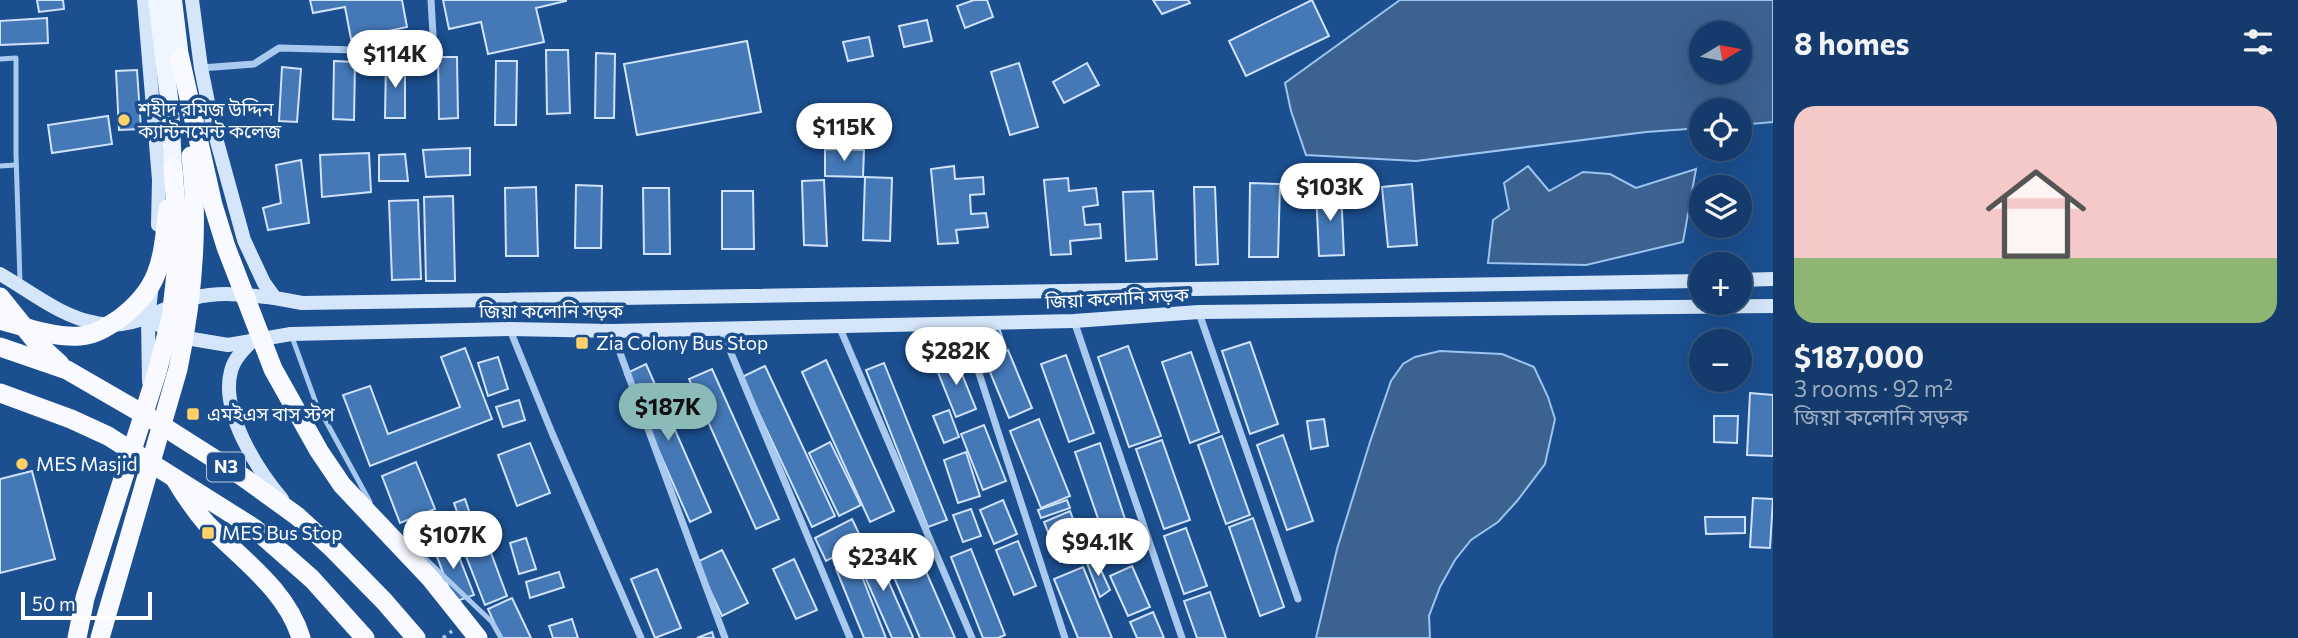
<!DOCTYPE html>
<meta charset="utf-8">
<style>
body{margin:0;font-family:Commissioner,"Noto Sans Bengali",sans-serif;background:#1d4271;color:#f1f3f6;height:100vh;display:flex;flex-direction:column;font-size:26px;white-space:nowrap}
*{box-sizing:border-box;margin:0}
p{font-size:23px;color:#9dadc1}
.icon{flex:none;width:38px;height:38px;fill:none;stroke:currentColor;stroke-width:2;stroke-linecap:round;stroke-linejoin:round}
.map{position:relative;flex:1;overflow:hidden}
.drawer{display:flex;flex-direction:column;background:#143b6b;width:525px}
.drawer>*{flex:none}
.needle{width:46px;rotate:80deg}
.controls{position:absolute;left:1689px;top:21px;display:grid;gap:14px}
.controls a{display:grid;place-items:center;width:63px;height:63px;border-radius:50%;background:#143b6b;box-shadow:0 7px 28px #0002,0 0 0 2px #33557e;font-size:35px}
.scale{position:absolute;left:21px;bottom:18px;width:131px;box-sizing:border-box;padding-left:7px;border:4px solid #fff;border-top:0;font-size:19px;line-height:24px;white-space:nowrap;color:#fff;-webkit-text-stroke:5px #1b4f8f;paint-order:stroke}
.price{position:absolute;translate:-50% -60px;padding:0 16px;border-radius:24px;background:#fff;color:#222;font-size:23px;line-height:46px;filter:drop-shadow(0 2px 4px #0008)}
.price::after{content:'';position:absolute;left:50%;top:42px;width:21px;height:16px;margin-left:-10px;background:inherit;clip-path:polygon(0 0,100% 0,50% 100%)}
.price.selected{background:#8bbbb9;color:#111}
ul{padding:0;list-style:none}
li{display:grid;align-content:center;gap:14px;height:371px;padding:0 21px}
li+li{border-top:2px solid #33557e}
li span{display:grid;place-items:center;height:217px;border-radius:21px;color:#555}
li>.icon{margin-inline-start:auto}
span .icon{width:126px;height:126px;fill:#fffc;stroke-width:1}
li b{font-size:30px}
h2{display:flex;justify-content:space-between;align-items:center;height:84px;padding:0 21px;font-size:30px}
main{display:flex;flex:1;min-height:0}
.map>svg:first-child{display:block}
</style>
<main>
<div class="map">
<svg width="1773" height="638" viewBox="0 0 1773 638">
<rect width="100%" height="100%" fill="#1b4f8f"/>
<g fill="#3c6290" stroke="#9cc4f0" stroke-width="2" fill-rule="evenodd">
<path d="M1400 0H1773V122L1740 125V110H1701V128L1646 132 1416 161 1306 155 1291 111 1285 83ZM1701 33H1740V72H1701Z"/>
<path d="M1528 166 1549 191 1583 172 1610 174 1636 188 1696 169 1683 242 1586 265 1488 263 1493 220 1509 209 1504 183Z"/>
<path d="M1440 351 1502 354 1534 367 1548 397 1555 419 1545 464 1517 501 1498 522 1471 540 1455 560 1440 587 1429 616 1430 638H1316L1337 549 1370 442 1391 381 1403 364 1415 357Z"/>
</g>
<g fill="#4478b7" stroke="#cfe3fa" stroke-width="2">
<path d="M37 0H63L64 9 39 12Z"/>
<path d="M310 0H402L407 27 351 39 345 7 313 13Z"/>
<path d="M443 0H566V1L536 8 544 42 488 54 481 22 449 29Z"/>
<path d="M974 0H987L993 17 965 28 957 6Z"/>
<path d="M1153 0H1188L1190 3 1162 14Z"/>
<path d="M1312 0 1329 36 1246 76 1229 41Z"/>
<path d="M47 18 48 43 0 45V21Z"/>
<path d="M927 20 932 41 904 47 899 26Z"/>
<path d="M869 37 873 56 848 61 843 42Z"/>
<path d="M747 41 761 112 637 135 624 64Z"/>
<path d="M546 50H568L570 113 547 114Z"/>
<path d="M596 53 615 54 614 118H595Z"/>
<path d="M438 57H457L458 118 439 119Z"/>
<path d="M334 61 355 62 354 120 333 119Z"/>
<path d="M386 61H405V118H385Z"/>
<path d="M496 61H517L516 125H495Z"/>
<path d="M1019 63 1038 127 1010 135 991 72Z"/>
<path d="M1087 63 1099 85 1064 103 1053 82Z"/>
<path d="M282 67 301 69 297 122 279 121Z"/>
<path d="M137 70 141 129 119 130 116 71Z"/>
<path d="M108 116 112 144 52 153 48 125Z"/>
<path d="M470 148V175L426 177 423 150Z"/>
<path d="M825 149 864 150 863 177 825 176Z"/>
<path d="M369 153 371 192 322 197 320 155Z"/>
<path d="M405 154 408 181H379V155Z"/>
<path d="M301 160 309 223 268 230 263 208 281 203 276 165Z"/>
<path d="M954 166 955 179 983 177 984 194 970 195 971 214 986 213 988 227 956 230 958 243 938 244 931 169Z"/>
<path d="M865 177 892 178 890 241 863 240Z"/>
<path d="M1068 178 1069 191 1096 188 1098 205 1083 207 1085 225 1100 224 1101 238 1070 241 1071 254 1051 255 1044 180Z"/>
<path d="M824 180 827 246 804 245 802 181Z"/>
<path d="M1250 183 1280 184 1278 257H1249Z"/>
<path d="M1412 184 1417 245 1388 247 1382 187Z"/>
<path d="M576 185 602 186 601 248H575Z"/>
<path d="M536 187 538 256H506L505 188Z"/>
<path d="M1194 187H1215L1218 264 1196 265Z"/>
<path d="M643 188H669L670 254H644Z"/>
<path d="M1341 190 1344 255 1319 256 1316 191Z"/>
<path d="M722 191H753L754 249H722Z"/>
<path d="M1153 191 1157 259 1126 261 1123 192Z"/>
<path d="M453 196 455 281H426L424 197Z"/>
<path d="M418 200 421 279 392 280 389 201Z"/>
<path d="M999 328 1006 348 983 356 976 336Z"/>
<path d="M942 329 952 355 923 366 913 339Z"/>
<path d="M1250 342 1278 424 1250 434 1222 351Z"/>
<path d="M1128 346 1161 436 1129 447 1098 357Z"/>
<path d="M465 348 492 419 370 466 343 395 370 386 388 434 460 407 441 357Z"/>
<path d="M1008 350 1032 408 1009 418 985 360Z"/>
<path d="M1191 352 1219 432 1190 443 1162 362Z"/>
<path d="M1066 355 1094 433 1069 442 1041 364Z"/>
<path d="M498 357 508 389 488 396 478 363Z"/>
<path d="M955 357 976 409 956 417 935 365Z"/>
<path d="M826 360 894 511 870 522 802 372Z"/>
<path d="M884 363 947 520 928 527 866 370Z"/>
<path d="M646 364 711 512 690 522 625 374Z"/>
<path d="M765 366 835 516 812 527 742 377Z"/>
<path d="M712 369 779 519 756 529 689 379Z"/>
<path d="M1750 393 1773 395V456L1747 455Z"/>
<path d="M519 400 525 420 503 427 496 407Z"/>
<path d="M949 410 959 437 944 443 933 416Z"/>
<path d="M1714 416H1738L1737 443 1714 442Z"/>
<path d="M1039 419 1070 496 1041 508 1010 431Z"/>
<path d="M1324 419 1328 446 1311 449 1307 421Z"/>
<path d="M984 425 1006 481 983 490 961 434Z"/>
<path d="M1283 435 1313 521 1287 530 1257 445Z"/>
<path d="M1222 436 1250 515 1226 524 1198 445Z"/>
<path d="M1162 440 1190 520 1164 529 1136 449Z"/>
<path d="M830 442 861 505 839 516 809 453Z"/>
<path d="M530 443 550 493 517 506 498 455Z"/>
<path d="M1100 443 1126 522 1102 530 1075 452Z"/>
<path d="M966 452 980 496 958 503 944 460Z"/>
<path d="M416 462 435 509 400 523 382 476Z"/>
<path d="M32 471 55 559 0 573V479Z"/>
<path d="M1753 498 1773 499 1770 548 1750 547Z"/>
<path d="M465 499 474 526 463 529 454 503Z"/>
<path d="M1003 500 1017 534 994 544 980 510Z"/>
<path d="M1067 500 1070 508 1041 518 1038 510Z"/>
<path d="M971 509 981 536 963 542 953 515Z"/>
<path d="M1070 511 1086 552 1060 562 1044 522Z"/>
<path d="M1705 517H1745V533L1706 534Z"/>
<path d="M1253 518 1284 607 1260 616 1229 527Z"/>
<path d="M852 519 863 542 826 561 815 538Z"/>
<path d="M1186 528 1207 586 1184 594 1164 536Z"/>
<path d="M911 537 955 638H920L882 549Z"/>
<path d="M526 538 536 569 519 574 510 543Z"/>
<path d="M452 539 474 595 454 602 433 546Z"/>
<path d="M1018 541 1036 586 1014 595 996 550Z"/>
<path d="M487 542 507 596 485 605 464 551Z"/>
<path d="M872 544 913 637 912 638H892L854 552Z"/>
<path d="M971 549 1005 635 998 638H983L951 557Z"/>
<path d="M722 550 748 603 722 616 697 562Z"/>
<path d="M794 559 817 610 796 619 773 569Z"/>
<path d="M1096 559 1110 590 1100 597 1087 563Z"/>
<path d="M856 561 886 638H864L836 569Z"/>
<path d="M1132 566 1150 607 1128 616 1110 576Z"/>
<path d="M1083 567 1112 638H1078L1054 579Z"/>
<path d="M657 569 681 628 655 638 631 579Z"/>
<path d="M559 572 564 587 530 598 526 582Z"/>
<path d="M1210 592 1226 638H1197L1184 601Z"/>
<path d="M512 598 531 638H501L488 609Z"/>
<path d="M1153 612 1164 638H1137L1130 622Z"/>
<path d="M572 619 578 638H553L549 626Z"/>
<path d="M712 632 714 638H697Z"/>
</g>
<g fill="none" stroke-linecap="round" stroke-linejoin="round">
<path stroke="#a9c9ee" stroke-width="3.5" stroke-dasharray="3.5 5" stroke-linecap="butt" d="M443 638 452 631"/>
<g stroke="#a9c9ee" stroke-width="5">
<path d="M0 59 16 58V154L20 282"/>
<path d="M0 166 16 165"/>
<path d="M292 337 316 403 370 502"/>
<path d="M408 542 492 622 501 638"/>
</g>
<g stroke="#a9c9ee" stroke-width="7">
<path d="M201 68 254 64 279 48 434 52 431 0"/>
<path d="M1199 313 1298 599"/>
<path d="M1074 321 1182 638"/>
<path d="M963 324 1065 638"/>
<path d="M839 326 972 638"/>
<path d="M721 329 850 638"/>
<path d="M510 330 552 433 641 638"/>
<path d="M612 331 725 638"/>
</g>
<g stroke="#d6e6fa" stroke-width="14">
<path d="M144 0 159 180 158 225"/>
<path d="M192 0 201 68 213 127 244 240 264 283 275 298 302 303 1701 281"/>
<path d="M0 274C30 291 61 317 96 323 135 331 159 308 194 298 220 291 248 295 275 298"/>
<path d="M1740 280 1773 279"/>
<path d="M148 319 172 332 192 339 228 345 291 334 509 329 612 331 1074 321 1199 312 1773 306"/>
<path d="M252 341C243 350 234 359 231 371 220 411 257 470 282 499"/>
<path d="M149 382 148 319 152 284"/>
</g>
<g stroke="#f0f6ff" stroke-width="18">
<path d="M157 0 170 106 173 168"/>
<path d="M173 0 180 58"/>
</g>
<g stroke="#f8faff" stroke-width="19">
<path d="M180 58 213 205 226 247 273 369 319 451 342 485 431 579 478 638"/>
<path d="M0 297 37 343 60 364"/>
<path d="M0 320C25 327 54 338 80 336 95 335 107 327 119 319 162 287 162 259 168 209"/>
<path d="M0 347 67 370 150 418 243 477 297 516 333 549 384 601 416 638"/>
<path d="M0 393 71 419 108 436 254 528 312 579 365 638"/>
<path d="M175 479C184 494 194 509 206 523 240 558 287 590 301 638"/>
<path d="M77 638 85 598 157 372 171 318 179 247 173 168"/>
<path d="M100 638 178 369C193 298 199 228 191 156"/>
</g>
</g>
<g fill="#ffd166" stroke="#1b4f8f" stroke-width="2.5">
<circle cx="124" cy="120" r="7"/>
<rect x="575" y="336" width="14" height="14" rx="3.5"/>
<rect x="186" y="407" width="14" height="14" rx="3.5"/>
<circle cx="22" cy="464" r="7"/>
<rect x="201" y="526" width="14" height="14" rx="3.5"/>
</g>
<g text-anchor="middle" stroke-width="7" stroke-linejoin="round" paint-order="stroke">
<rect fill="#1b4f8f" stroke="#bbcadd" stroke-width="2" x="207" y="452.5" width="38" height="29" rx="5"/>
<g font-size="18" font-weight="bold" fill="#fff">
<text x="226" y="473">N3</text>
</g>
<g font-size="19" fill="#fff" stroke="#1b4f8f" text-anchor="start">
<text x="138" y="116">শহীদ রমিজ উদ্দিন<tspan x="138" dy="22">ক্যান্টনমেন্ট কলেজ</tspan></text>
<text x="596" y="350">Zia Colony Bus Stop</text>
<text x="207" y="421">এমইএস বাস স্টপ</text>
<text x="36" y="471">MES Masjid</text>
<text x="222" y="540">MES Bus Stop</text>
</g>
<g font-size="19" fill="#fff" stroke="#1b4f8f">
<text transform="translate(1117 298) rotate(-3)" y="7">জিয়া কলোনি সড়ক</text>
<text x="551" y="318">জিয়া কলোনি সড়ক</text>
</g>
</g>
</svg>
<div class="controls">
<a><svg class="needle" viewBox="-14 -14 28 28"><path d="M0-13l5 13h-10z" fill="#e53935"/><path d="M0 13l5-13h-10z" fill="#9dadc1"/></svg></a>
<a><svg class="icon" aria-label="locate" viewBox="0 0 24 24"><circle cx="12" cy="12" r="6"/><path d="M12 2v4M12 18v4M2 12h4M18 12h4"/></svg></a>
<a><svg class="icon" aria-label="layers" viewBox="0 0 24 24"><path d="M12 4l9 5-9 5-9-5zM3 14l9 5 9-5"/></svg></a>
<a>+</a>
<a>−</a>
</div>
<div class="scale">50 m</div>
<b class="price" style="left:395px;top:90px">$114K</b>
<b class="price" style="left:844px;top:163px">$115K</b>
<b class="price" style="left:1330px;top:223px">$103K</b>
<b class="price" style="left:956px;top:387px">$282K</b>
<b class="price selected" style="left:668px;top:443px">$187K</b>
<b class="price" style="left:453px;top:571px">$107K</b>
<b class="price" style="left:1098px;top:578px">$94.1K</b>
<b class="price" style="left:883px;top:593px">$234K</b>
</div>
<section class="drawer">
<h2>8 homes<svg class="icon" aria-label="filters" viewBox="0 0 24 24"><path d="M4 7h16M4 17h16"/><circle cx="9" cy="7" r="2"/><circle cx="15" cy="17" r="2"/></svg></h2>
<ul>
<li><span style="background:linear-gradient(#f6c9c9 70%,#8fb573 0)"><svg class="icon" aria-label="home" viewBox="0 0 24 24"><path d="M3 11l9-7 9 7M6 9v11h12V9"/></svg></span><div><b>$187,000</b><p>3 rooms · 92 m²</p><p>জিয়া কলোনি সড়ক</p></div></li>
</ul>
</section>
</main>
